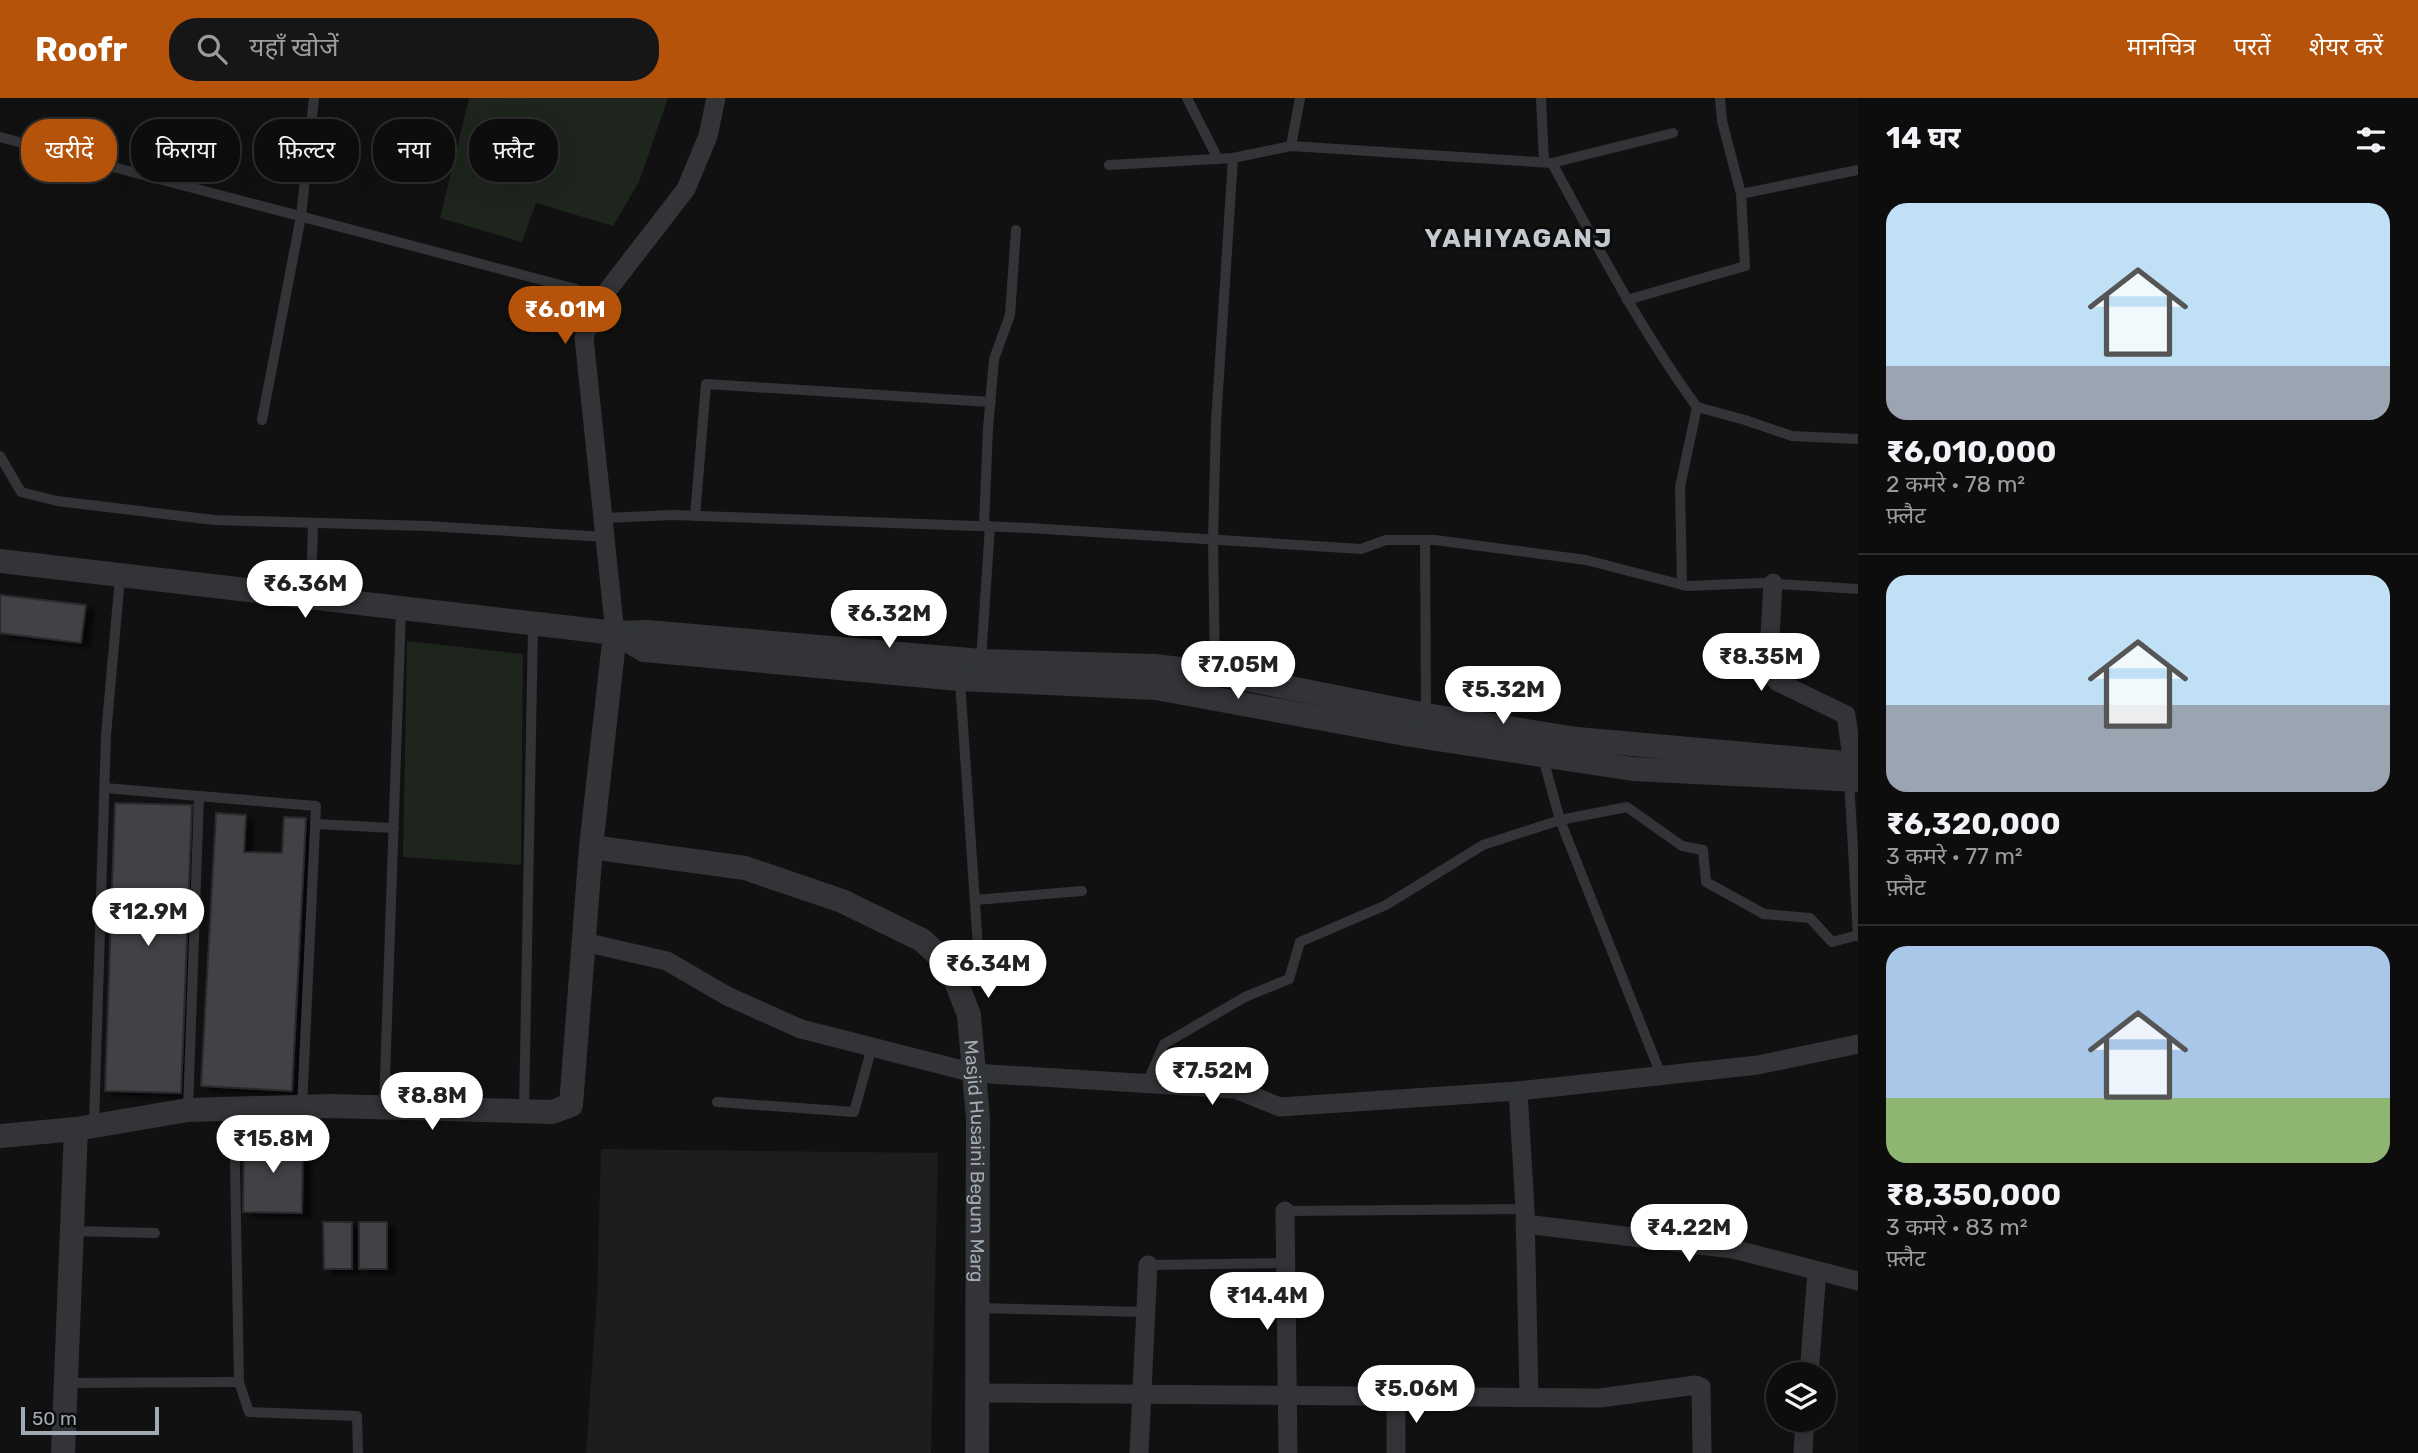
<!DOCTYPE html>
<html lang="hi">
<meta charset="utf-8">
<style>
body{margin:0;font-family:Rubik,"Noto Sans Devanagari",sans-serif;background:#161617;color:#f1f3f6;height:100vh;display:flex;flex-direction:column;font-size:26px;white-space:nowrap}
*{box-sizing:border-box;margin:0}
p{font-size:23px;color:#9a9c9e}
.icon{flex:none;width:38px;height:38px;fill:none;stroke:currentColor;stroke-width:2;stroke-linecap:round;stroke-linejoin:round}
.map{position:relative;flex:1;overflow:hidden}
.side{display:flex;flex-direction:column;background:#0d0d0e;width:560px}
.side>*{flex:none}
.banner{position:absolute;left:21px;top:21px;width:665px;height:63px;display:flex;gap:14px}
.tools{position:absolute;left:1766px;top:1264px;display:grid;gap:14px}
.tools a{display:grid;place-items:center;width:70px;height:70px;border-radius:50%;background:#0d0d0e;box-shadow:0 7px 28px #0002,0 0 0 2px #2d2d2e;font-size:35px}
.scale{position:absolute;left:21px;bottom:18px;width:138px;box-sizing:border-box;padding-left:7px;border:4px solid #a2abb3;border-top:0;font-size:19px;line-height:24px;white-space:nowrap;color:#a2abb3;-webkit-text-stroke:5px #0c0c0d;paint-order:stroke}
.price{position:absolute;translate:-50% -60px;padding:0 16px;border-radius:24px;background:#fff;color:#222;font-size:23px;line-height:46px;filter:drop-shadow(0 2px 4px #0008)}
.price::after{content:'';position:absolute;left:50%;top:42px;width:21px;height:16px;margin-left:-10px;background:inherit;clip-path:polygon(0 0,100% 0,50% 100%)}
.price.active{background:#b45309;color:#fff}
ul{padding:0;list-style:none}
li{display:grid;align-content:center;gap:14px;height:371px;padding:0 28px}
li+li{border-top:2px solid #2d2d2e}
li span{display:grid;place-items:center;height:217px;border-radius:21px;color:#555}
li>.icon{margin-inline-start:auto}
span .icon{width:126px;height:126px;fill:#fffc;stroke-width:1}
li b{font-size:30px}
h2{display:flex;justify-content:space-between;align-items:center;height:84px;padding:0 28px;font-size:30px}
.chip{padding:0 24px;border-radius:28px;background:#0d0d0e;box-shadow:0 7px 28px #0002,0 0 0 2px #2d2d2e;font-size:24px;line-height:63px}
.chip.active{background:#b45309;color:#fff}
header{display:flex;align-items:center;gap:42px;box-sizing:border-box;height:98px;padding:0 35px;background:#b45309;color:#fff}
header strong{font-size:33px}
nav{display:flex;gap:38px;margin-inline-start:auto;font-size:24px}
.search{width:490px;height:63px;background:#161617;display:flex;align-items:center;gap:18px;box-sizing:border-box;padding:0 24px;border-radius:28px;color:#9a9c9e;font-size:26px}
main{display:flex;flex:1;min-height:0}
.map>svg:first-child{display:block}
</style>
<header>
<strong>Roofr</strong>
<div class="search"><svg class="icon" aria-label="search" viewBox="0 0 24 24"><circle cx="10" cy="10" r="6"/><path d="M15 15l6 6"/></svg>यहाँ खोजें</div>
<nav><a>मानचित्र</a><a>परतें</a><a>शेयर करें</a></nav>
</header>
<main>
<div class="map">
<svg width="1858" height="1355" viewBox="0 0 1858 1355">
<defs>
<filter id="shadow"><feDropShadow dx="8" dy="4.5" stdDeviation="2" flood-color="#0009"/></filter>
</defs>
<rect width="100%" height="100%" fill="#111112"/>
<path fill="#1d1d1f" d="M601 1051 938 1055 931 1355H586L597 1199Z"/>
<g fill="#1d251d">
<path d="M469 0H668L639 84 613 128 536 105 522 144 440 120Z"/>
<path d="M407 543 523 556 521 767 403 759Z"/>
</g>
<g fill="#404245" stroke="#2b2b2e" stroke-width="2" filter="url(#shadow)">
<path d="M0 497 86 507 81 545 0 535Z"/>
<path d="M115 705 192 707 181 995 105 993Z"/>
<path d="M216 715 246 717 244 754 282 755 284 719 306 720 292 993 201 988Z"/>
<path d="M244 1039 303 1040 302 1115 243 1114Z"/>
<path d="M323 1124H352V1171H324Z"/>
<rect x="359" y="1124" width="28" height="47"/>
</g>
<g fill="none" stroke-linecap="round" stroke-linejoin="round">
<g stroke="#323437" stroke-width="10">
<path d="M1187 0 1218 61"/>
<path d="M1541 0 1544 64"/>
<path d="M0 39 576 191 594 210"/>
<path d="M1291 48 1300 0"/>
<path d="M1552 65C1597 148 1641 232 1697 309L1680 389 1682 487"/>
<path d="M1109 67 1233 60 1291 48 1552 65 1673 35"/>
<path d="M1741 96 1858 72"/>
<path d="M1627 202 1745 168 1741 96 1722 23 1720 0"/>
<path d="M1697 309 1745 322 1792 338 1858 341"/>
<path d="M262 322 301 118 314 0"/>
<path d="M0 358 21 394 57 403 214 422 427 428 606 439"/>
<path d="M695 418 706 286 991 304"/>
<path d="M605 420 672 417 1030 430 1361 451 1386 442H1435L1586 462 1687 488 1761 485 1858 491"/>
<path d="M984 428 988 330 994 261 1010 217 1016 132"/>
<path d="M1425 442 1426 617"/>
<path d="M311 498 313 425"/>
<path d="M981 562 990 428"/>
<path d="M1215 574 1213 442 1216 324 1233 60"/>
<path d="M1543 660 1560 722 1661 977"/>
<path d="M1849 682 1858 838"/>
<path d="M105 690 316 708 302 1009"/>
<path d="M315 726 394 730"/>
<path d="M975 802 1082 793"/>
<path d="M958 888 980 879 960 583"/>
<path d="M1147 985 1164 946 1245 899 1289 881 1300 844 1386 807 1483 747 1560 722 1627 709 1682 748 1703 752 1706 784 1764 816 1810 820 1832 844 1858 837"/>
<path d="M717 1004 854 1014 872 949"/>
<path d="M384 1009 401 511"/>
<path d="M188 1011 199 698"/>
<path d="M234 1012 239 1284 249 1314 357 1318 358 1355"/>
<path d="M524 1013 533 527"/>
<path d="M94 1027 106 637 120 479"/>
<path d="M1285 1113 1525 1111"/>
<path d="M72 1133 155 1135"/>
<path d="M1148 1167 1286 1165"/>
<path d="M979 1210 1146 1214"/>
<path d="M66 1285 239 1284"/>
</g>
<g stroke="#323437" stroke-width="19">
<path d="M1773 485 1768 573 1778 584 1846 617 1853 666"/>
<path d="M615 535 584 240 594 210 686 91 708 38 716 0"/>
<path d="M584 844 667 863 727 898 801 931 974 975 1235 991 1280 1009 1518 993 1758 967 1858 946"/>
<path d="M1518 993 1525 1111 1529 1299"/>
<path d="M1285 1113 1288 1355"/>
<path d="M1525 1126 1733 1151 1858 1183"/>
<path d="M1809 1276 1817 1173"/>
<path d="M977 1295 1600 1300 1696 1287 1701 1289 1702 1355"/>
<path d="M1139 1355 1148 1167"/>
<path d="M1396 1355V1298"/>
<path d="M1803 1355 1805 1321"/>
</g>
<g stroke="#323437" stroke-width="24">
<path d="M0 463 615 535 647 534 981 563 1154 568 1215 575 1426 617 1577 641 1858 666"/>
<path d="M616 535 644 552 959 581 1156 590 1411 637 1633 671 1858 682"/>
<path id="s1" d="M591 749 745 770 842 803 922 842 950 868 969 917 978 1021 977 1355"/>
<path d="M0 1038 76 1031 188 1012 331 1008 552 1014 571 1007 591 749 615 535"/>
<path d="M63 1355 76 1031"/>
</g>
</g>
<g text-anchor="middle" stroke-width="6" stroke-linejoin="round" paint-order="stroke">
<g font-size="19" fill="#a2abb3" stroke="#0c0c0d">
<text dy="7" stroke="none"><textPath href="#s1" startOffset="584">Masjid Husaini Begum Marg</textPath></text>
</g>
<g font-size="26" font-weight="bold" letter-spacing="2" fill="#c3c9cf" stroke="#0c0c0d">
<text x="1519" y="149">YAHIYAGANJ</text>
</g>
</g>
</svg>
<div class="tools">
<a><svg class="icon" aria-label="layers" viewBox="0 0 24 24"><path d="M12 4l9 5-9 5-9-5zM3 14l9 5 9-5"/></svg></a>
</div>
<div class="scale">50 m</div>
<b class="price active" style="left:565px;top:248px">₹6.01M</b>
<b class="price" style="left:305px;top:522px">₹6.36M</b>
<b class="price" style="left:889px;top:552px">₹6.32M</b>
<b class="price" style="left:1761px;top:595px">₹8.35M</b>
<b class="price" style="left:1238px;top:603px">₹7.05M</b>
<b class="price" style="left:1503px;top:628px">₹5.32M</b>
<b class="price" style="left:148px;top:850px">₹12.9M</b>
<b class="price" style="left:988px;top:902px">₹6.34M</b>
<b class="price" style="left:1212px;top:1009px">₹7.52M</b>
<b class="price" style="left:432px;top:1034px">₹8.8M</b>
<b class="price" style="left:273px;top:1077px">₹15.8M</b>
<b class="price" style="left:1689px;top:1166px">₹4.22M</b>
<b class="price" style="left:1267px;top:1234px">₹14.4M</b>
<b class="price" style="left:1416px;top:1327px">₹5.06M</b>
<div class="banner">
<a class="chip active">खरीदें</a>
<a class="chip">किराया</a>
<a class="chip">फ़िल्टर</a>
<a class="chip">नया</a>
<a class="chip">फ़्लैट</a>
</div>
</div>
<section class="side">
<h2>14 घर<svg class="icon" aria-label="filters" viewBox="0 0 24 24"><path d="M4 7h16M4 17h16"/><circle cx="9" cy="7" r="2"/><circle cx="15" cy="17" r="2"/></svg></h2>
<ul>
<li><span style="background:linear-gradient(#bfe0f5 75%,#9aa5b1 0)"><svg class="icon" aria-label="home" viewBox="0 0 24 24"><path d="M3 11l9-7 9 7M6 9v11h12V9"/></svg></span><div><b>₹6,010,000</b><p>2 कमरे · 78 m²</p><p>फ़्लैट</p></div></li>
<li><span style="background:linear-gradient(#bfe0f5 60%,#9aa5b1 0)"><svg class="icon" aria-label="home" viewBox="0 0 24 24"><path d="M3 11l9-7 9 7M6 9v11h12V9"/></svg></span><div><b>₹6,320,000</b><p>3 कमरे · 77 m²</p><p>फ़्लैट</p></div></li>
<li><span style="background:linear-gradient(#a9c7e8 70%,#8fb573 0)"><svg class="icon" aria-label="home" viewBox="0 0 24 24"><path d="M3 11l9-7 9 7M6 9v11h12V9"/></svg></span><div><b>₹8,350,000</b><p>3 कमरे · 83 m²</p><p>फ़्लैट</p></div></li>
</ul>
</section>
</main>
